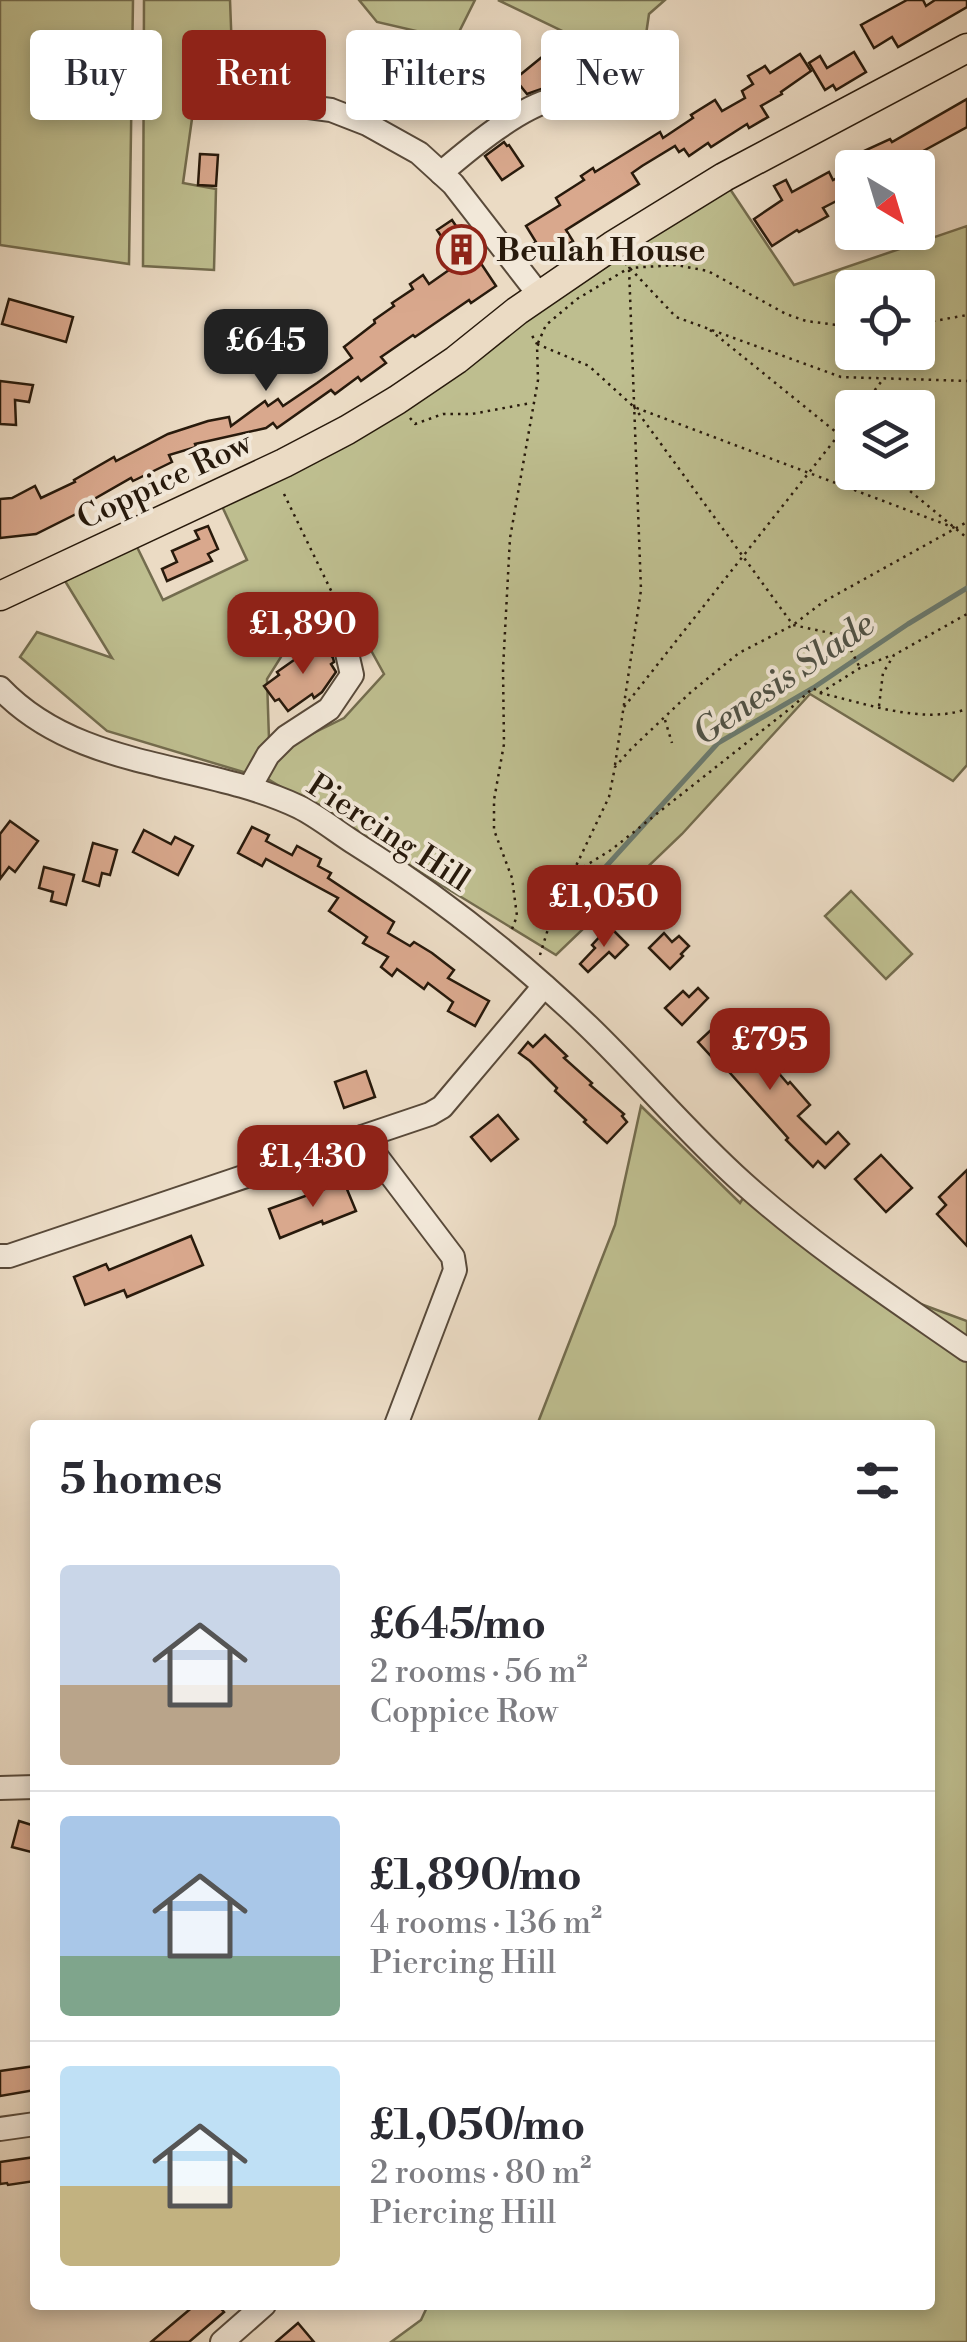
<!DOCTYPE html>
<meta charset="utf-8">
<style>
body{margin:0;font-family:"Libre Bodoni",serif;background:#f2f2f3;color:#2b2b33;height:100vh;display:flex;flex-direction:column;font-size:38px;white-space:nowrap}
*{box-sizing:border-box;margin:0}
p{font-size:32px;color:#7c7c81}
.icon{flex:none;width:55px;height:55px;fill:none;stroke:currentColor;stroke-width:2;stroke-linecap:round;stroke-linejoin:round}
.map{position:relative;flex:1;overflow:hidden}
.panel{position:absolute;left:30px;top:1420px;width:905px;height:890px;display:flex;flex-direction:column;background:#fff;border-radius:10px;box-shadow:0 5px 15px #0003}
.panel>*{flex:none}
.top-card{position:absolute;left:30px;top:30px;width:908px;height:90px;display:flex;gap:20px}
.needle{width:65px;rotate:142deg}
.fabs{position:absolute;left:835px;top:150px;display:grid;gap:20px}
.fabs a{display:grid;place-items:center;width:100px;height:100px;border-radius:10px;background:#fff;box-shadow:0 5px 15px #0003;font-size:50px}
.price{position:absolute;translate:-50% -85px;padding:0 22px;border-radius:20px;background:#8f2418;color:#fff;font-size:32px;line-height:65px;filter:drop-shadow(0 2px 5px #0008)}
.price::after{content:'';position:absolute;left:50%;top:60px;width:30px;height:22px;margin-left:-15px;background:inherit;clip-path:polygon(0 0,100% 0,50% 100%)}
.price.on{background:#222;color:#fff}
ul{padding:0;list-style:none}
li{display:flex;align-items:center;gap:30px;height:250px;padding:0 30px}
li+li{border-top:2px solid #e1e1e2}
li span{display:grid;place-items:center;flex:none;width:280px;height:200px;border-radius:10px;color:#555}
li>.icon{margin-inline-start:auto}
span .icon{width:120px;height:120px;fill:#fffc;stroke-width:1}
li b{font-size:42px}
h2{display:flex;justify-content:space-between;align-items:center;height:120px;padding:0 30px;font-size:42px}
.chip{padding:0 35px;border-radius:10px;background:#fff;box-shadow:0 5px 15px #0003;font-size:35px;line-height:90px}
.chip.on{background:#8f2418;color:#fff}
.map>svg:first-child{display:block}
</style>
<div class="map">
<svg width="967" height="2342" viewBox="0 0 967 2342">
<rect width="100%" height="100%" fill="#ebdbc4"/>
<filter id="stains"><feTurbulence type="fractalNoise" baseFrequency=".002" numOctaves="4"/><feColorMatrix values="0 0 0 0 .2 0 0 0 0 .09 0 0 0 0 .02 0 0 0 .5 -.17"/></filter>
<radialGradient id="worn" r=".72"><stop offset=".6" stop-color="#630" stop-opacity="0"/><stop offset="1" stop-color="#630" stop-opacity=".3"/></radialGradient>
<g fill="#bebe8f" stroke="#736c4e" stroke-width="2.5" fill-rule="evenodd">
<path d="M0 0H133L129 264 0 245Z"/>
<path d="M144 0H230L233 79 197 83 183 183 216 189 214 270 143 266Z"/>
<path d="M359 0H475L455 40 377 22Z"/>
<path d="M498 0H665L649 14 641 69Z"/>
<path d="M730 189 794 285 967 226V765L953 781 810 694 682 834 556 955 263 776 287 746 344 718 384 674 345 603 303 622 267 679 269 739 250 774 107 731 20 657 37 632 112 658 65 581 136 545 163 600 247 560 221 504 531 317 644 242ZM852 288H918V352H852ZM852 408H918V472H852Z"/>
<path d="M851 891 912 954 886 979 825 916Z"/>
<path d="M641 1106 740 1203 745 1195 918 1303 967 1321V2342H391L421 2320 428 2305H930V1425H537L615 1225Z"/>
</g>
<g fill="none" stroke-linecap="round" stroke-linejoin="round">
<path stroke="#6b7b70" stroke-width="5" d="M561 916 718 743 813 688 908 624 967 588"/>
</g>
<g fill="#d9a88d" stroke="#281a0c" stroke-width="2.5">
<path d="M907 0H923L926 6 935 0H967V7L898 47 892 37 874 48 861 25Z"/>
<path d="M553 48 572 71 556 84 527 94 515 79Z"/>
<path d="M854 52 866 72 836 90 833 85 825 90 809 63 820 56 827 68Z"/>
<path d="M800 54 811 71 781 92 782 94 761 106 768 117 749 128 747 124 711 147 708 143 689 156 684 149 679 152 675 146 642 166 632 173 639 184 566 230 573 241 541 261 531 245 536 242 526 226 560 205 556 198 584 180 581 176 593 168 595 172 660 132 663 138 693 118 691 115 715 100 722 111 745 98 742 91 753 84 748 76 765 66 770 73Z"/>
<path d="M604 82 619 106 600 118 593 108V100L588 92Z"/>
<path d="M967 99V127L914 156 913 153 883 168H861L855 155 890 139 892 142Z"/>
<path d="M504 142 507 146 509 145 523 166 502 180 485 156Z"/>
<path d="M200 154 218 155 216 186 198 185Z"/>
<path d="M829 172 833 180 845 174 852 193 823 208 828 216 799 232 797 230 772 246 754 219 782 200 774 186 786 180 792 192Z"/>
<path d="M452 220 496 286 471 303 469 300 415 337 413 335 381 357 386 363 361 381 358 377 335 394 331 390 277 428 273 423 266 428 195 444 196 447 169 455 172 462 133 481 131 478 82 506 84 510 36 534 0 538V499L12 498 35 486 41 498 75 482 74 480 114 457 116 461 168 434 208 421 229 417 231 426 265 401 268 406 278 399 283 406 317 383 352 358 344 347 375 323 374 320 394 306 392 303 413 289 410 284 423 275 429 284 459 263 437 230Z"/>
<path d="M9 299 73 317 66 342 2 324Z"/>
<path d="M0 381 33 385 29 402 15 400 16 425 0 424Z"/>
<path d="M208 526 218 549 208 554 212 561 167 581 162 569 177 562 172 551 199 539 195 531Z"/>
<path d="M321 641 333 658 334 662 331 664 336 672 322 692 314 698 312 694 288 711 279 699 275 701 264 686 279 675 277 672Z"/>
<path d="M10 821 38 841 15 872 9 867 0 879V834Z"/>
<path d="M252 827 269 835 266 841 292 855 297 846 321 859 318 866 331 873 328 878 394 922 388 933 410 946 414 942 432 953 454 970 448 978 489 1001 475 1026 448 1011 453 1002 428 983 424 989 397 969 392 976 381 967 388 957 363 943 367 937 329 911 338 898 266 859 262 866 238 853Z"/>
<path d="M144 830 171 844 175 837 193 846 178 875 133 852Z"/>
<path d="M93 843 117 850 110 875 102 873 99 886 83 881Z"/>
<path d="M44 867 74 875 66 905 51 901 53 892 39 888Z"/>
<path d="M614 931 628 945 615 958 609 952 588 972 580 964 595 948 592 945 603 933 606 936Z"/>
<path d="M664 933 672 942 679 936 689 946 681 954 683 956 670 969 649 948Z"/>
<path d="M698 988 708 998 682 1025 665 1008 683 991 689 997Z"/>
<path d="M726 1016 744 1034 738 1039 758 1061 764 1056 788 1084 790 1082 810 1105 798 1116 826 1144 838 1132 849 1144 825 1168 818 1161 813 1167 786 1140 788 1138 722 1064 720 1066 698 1042Z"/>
<path d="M545 1035 567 1056 564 1058 592 1083 590 1085 624 1114 622 1116 627 1122 607 1143 584 1122 586 1120 555 1091 557 1088 530 1061 519 1053 528 1042 533 1047Z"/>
<path d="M366 1071 375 1097 344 1108 335 1082Z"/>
<path d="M498 1115 518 1139 491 1161 471 1137Z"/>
<path d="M881 1155 912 1188 886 1212 855 1179Z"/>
<path d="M967 1170V1246L937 1214 946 1205 939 1197Z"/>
<path d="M344 1182 356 1211 323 1224 322 1221 280 1238 269 1209Z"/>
<path d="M191 1236 203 1265 127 1297 124 1290 85 1305 74 1277 106 1264 109 1270Z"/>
<path d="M19 1821 35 1826V1853L12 1847Z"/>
<path d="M35 2066V2090L0 2096V2071Z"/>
<path d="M35 2157V2181L8 2185 7 2183 0 2184V2162Z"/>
<path d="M195 2305H218L224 2312 189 2342H151Z"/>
<path d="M298 2323 314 2342H276Z"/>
</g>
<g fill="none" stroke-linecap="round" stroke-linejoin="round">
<defs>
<g id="minor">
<path d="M231 97 331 110 367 124 419 153 453 184 540 296"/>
<path d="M441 173C468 150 521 105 556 99 563 98 572 102 579 104"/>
<path d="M0 688C79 771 202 761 299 807 319 817 337 832 356 844 439 896 518 959 588 1026 641 1077 688 1134 743 1183 812 1245 891 1297 967 1350"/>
<path d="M250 787 268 755 286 737 329 709 352 675 344 640 333 630"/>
<path d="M362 1137 453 1257 455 1270 396 1425"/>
<path d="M0 1256H9L430 1114 442 1107 544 986"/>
<path d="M0 1788 35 1787"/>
<path d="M0 2129 35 2124"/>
<path d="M222 2342 264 2305"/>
</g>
<path id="major" d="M0 596 284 463 347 430 397 400 456 360 517 311 612 246 724 177 967 48"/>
</defs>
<use href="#minor" stroke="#594a3a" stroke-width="26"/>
<use href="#major" stroke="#281a0c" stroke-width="31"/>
<g stroke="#281a0c" stroke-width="2.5" stroke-dasharray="2.5 5" stroke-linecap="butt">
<path d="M625 263 676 317 841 377 967 381"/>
<path d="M918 324 967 315"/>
<path d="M710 330 852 445"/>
<path d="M538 343 546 325 577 299 629 268 676 265 708 271 786 314 806 321 852 327"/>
<path d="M537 344 589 366 634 407 955 528"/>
<path d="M634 407 793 625 844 636 860 668"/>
<path d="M861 408 884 378"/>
<path d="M410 418 415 424 443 414H472L531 403"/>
<path d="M887 472 967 538"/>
<path d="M284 494 340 609"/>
<path d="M820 693 860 668 892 655"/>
<path d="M879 706 883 673 894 655 967 614"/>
<path d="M624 707 852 418"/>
<path d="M665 720 672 743"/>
<path d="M615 765 641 590 629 268"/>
<path d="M577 871 611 850 792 707 813 688 820 693C865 703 922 725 967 709"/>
<path d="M512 929 517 916 512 878 494 830V800L504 744 503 669 510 538 538 380 537 344 530 332"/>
<path d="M540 955 552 916 609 797 615 767 631 749 691 692 739 653 793 625 823 602 967 522"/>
</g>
<use href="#minor" stroke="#f2e8d9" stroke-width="22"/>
<use href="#major" stroke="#ebdbc4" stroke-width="28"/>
</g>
<defs>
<symbol id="building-ring" viewBox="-11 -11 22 22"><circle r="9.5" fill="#f2e8d9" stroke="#8f2418" stroke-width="1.5"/><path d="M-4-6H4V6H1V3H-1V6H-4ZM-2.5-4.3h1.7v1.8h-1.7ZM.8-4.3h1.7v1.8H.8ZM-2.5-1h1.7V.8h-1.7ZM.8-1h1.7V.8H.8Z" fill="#8f2418"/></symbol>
</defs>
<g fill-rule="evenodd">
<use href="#building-ring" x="434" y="222" width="55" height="55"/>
</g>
<g text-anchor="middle" stroke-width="8" stroke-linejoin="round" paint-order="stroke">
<g font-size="32" font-weight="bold" fill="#281a0c" stroke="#f2e8d9" text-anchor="start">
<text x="496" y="261">Beulah House</text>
</g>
<g font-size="32" fill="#281a0c" stroke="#f2e8d9">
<text transform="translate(164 480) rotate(-25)" y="11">Coppice Row</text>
<text transform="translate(389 832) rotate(33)" y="11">Piercing Hill</text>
</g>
<g font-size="35" font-style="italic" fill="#4f5246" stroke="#f2e8d9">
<text transform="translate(783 678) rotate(-34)" y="12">Genesis Slade</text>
</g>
</g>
<rect width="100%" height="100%" filter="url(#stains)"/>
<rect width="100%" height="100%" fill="url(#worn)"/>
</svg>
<div class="fabs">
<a><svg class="needle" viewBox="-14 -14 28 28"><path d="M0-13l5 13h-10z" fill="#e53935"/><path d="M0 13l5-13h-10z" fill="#7c7c81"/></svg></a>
<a><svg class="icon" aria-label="locate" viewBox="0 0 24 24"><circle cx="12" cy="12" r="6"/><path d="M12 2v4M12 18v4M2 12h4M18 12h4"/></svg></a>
<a><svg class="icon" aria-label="layers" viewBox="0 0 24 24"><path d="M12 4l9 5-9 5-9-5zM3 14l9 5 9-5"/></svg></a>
</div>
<b class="price on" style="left:266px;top:394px">£645</b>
<b class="price" style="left:303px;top:677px">£1,890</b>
<b class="price" style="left:604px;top:950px">£1,050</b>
<b class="price" style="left:770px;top:1093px">£795</b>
<b class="price" style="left:313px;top:1210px">£1,430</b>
<div class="top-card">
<a class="chip">Buy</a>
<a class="chip on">Rent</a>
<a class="chip">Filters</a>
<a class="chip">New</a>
</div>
<section class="panel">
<h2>5 homes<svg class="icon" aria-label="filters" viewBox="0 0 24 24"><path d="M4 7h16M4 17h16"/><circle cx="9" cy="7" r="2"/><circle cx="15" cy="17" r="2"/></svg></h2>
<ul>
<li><span style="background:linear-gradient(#c9d6e8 60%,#b9a48a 0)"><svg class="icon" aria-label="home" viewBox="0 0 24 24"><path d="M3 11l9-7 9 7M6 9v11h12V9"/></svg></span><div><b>£645/mo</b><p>2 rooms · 56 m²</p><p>Coppice Row</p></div></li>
<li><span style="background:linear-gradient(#a9c7e8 70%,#7fa58c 0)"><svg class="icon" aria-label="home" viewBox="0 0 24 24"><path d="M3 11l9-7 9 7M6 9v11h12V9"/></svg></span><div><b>£1,890/mo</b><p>4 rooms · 136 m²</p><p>Piercing Hill</p></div></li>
<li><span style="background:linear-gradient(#bfe0f5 60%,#c2b280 0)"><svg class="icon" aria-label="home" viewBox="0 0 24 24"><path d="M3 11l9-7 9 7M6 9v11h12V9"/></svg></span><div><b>£1,050/mo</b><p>2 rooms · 80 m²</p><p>Piercing Hill</p></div></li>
</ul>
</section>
</div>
